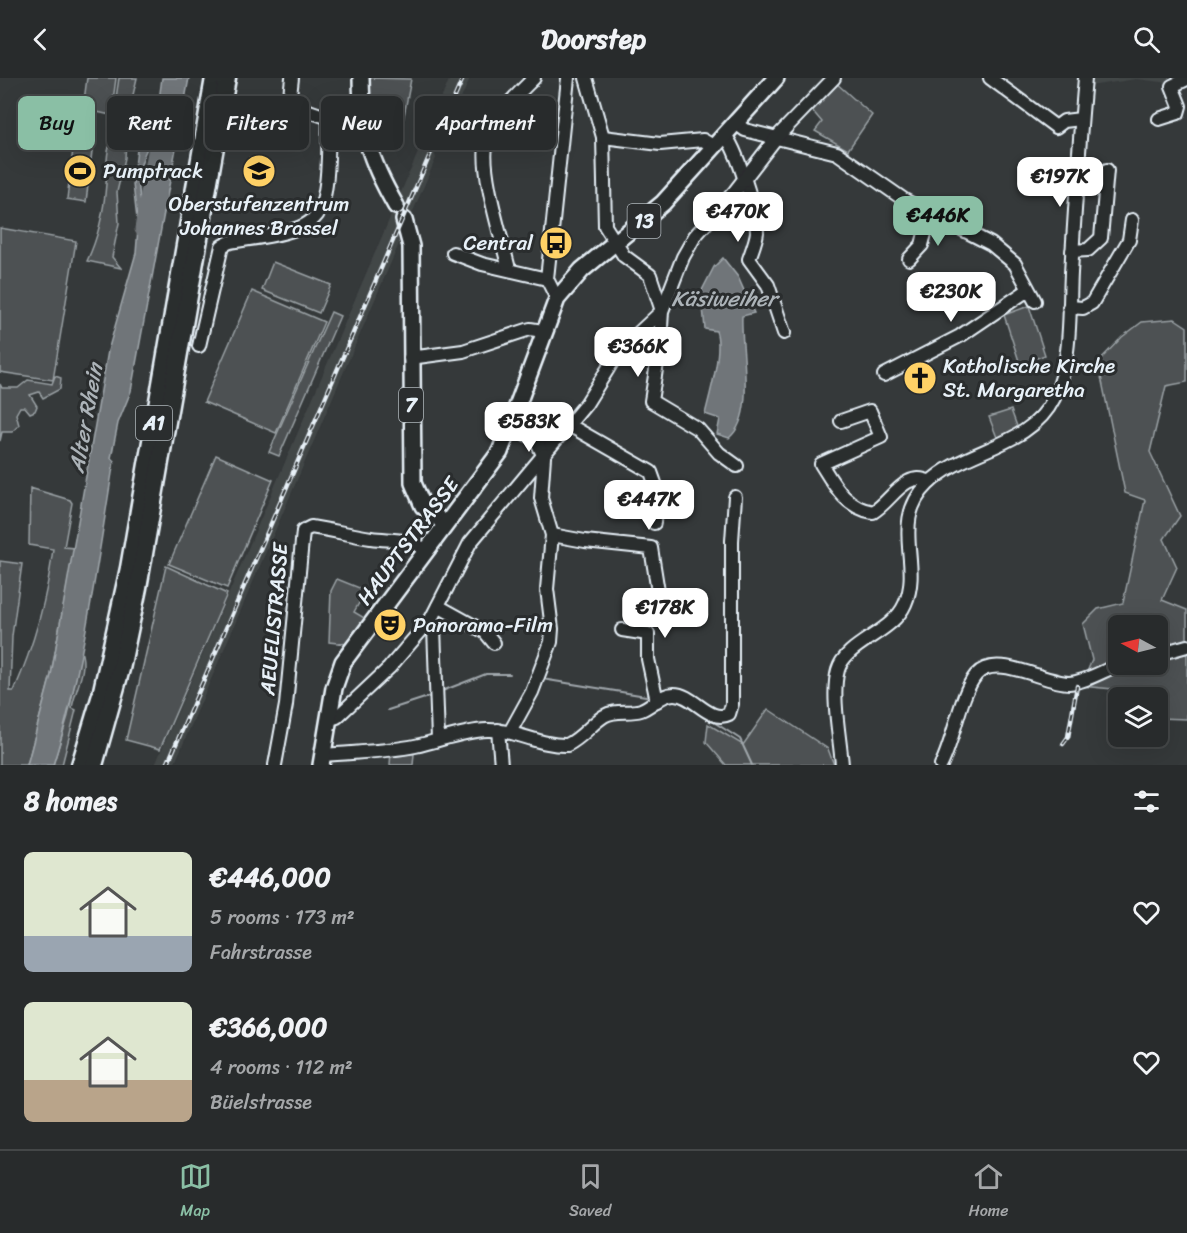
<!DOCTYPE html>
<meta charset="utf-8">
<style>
body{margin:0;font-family:Sriracha,sans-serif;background:#343738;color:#f1f3f6;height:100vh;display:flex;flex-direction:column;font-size:22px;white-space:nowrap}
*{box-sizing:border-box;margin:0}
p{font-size:20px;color:#a5a7a9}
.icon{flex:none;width:33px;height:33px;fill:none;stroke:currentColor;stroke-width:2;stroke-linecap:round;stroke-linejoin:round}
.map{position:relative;height:687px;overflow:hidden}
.details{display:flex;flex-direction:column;background:#282b2c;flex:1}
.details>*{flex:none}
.hud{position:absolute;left:18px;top:18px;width:600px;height:54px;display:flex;gap:12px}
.needle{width:39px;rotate:277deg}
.buttons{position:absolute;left:1108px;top:537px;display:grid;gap:12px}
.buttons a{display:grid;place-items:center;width:60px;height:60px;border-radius:9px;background:#282b2c;box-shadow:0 6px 24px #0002,0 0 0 2px #444748;font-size:30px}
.price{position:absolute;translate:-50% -51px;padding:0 14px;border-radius:12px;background:#fff;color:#222;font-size:20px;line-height:39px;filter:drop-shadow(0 2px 3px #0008)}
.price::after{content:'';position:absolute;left:50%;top:36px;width:18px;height:14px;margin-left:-9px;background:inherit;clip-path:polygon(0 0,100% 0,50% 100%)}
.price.current{background:#8abfa5;color:#111}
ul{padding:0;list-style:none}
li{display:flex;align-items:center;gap:18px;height:150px;padding:0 24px}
li span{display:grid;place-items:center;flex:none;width:168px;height:120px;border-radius:9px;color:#555}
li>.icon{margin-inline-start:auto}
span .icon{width:72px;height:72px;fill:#fffc;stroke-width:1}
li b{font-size:26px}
h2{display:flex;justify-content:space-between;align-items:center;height:72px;padding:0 24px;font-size:26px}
.pill{padding:0 21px;border-radius:9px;background:#282b2c;box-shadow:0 6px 24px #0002,0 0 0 2px #444748;font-size:21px;line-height:54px}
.pill.current{background:#8abfa5;color:#111}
header{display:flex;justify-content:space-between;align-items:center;height:78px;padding:0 24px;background:#282b2c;font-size:27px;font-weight:800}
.tab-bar{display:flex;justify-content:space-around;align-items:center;height:84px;border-top:2px solid #444748;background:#282b2c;font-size:16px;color:#a5a7a9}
.tab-bar a{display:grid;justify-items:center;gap:3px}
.tab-bar .current{color:#8abfa5}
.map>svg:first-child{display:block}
</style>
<header><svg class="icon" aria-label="back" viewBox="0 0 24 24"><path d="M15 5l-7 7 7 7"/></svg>Doorstep<svg class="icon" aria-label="search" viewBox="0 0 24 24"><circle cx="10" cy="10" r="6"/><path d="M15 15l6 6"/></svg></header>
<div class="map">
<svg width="1187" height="687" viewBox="0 0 1187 687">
<rect width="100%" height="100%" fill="#35393a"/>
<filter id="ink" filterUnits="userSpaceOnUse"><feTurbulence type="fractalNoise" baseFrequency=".0167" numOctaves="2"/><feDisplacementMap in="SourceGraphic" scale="12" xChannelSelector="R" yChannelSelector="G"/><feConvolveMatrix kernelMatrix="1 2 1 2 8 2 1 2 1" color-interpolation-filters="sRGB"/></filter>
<g filter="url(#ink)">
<g fill="#424647">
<path d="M450 0H470L447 53 442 56 434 74 436 80 174 687H155Z"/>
<path d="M1085 0H1178L1170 5 1136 1 1090 8Z"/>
</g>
<g fill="#4d5152" stroke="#9aa1a5" stroke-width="1.5" fill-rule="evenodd">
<path d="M87 0H116L111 37 83 31Z"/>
<path d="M119 0H137L132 21 133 36 127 44 125 80 117 114 119 145 112 179 121 190 87 183C99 158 104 133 106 106 108 88 104 72 115 57L112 47Z"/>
<path d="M370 0 411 1 400 59C395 70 386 72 375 67L370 40Z"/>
<path d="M835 4 872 37 848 72 815 53 822 44 811 31Z"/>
<path d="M74 63 93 65 86 124 67 121Z"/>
<path d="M0 150 76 163 53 302 0 294Z"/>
<path d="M273 184 331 207 319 235 262 212Z"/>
<path d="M252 213 324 244 276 355 204 324Z"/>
<path d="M1029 228 1045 277 1020 286 1004 237Z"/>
<path d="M331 234 340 238 279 378 269 374Z"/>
<path d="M1175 241 1187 249V304L1166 308 1150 374 1180 438 1164 461 1177 489 1162 522 1187 532V641L1158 640V620H1119V625L1113 611 1081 608 1092 582 1083 546 1098 531 1123 525 1145 422 1125 415 1098 284 1122 259 1142 244ZM1119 548H1158V586H1119Z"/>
<path d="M55 298 61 300 60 311 43 320 39 314 30 317 37 328 35 333 30 335 25 329H20L16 336 19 347 12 354H2L0 363V306L2 310H18L28 302 52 306Z"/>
<path d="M1011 332 1018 351 998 362 989 339Z"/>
<path d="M216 377 273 402 227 510 169 486Z"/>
<path d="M30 410 70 422 72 425 64 469 74 470 51 597 27 687H0V483L22 486 12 558 10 613H14C34 567 47 520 53 471L29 467Z"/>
<path d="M166 488 227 516 160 671 126 662Z"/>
<path d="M337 501 362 511 364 516 354 534 366 541 347 566 329 564 331 513Z"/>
<path d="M81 573C88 592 75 611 72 630L76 632 62 687H53L68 638Z"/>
<path d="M768 631 828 671 834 687H726L706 664 708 646 743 667Z"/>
<path d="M391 674 414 676 413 687H390Z"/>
</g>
<g fill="#707579" stroke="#a0a7ac" stroke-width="1.5" fill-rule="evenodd">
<path d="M162 0H189L131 313 118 345 111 380 114 383C97 485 84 589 53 687H27L51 597 108 273 136 175 138 150 133 106 137 71 157 37ZM147 70 151 71C155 93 149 110 145 131H142C137 108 137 91 147 70Z"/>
<path d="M723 180 738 199 754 235 742 238C740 270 757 337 729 360L717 356 720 341 705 336C710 316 723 271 716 253L705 251 703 229 699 218 714 189Z"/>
</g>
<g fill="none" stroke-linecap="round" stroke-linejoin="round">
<g stroke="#a0a7ac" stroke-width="2">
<path d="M542 601 652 619"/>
<path d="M442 613 486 596H510"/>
<path d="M670 622 685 625"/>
<path d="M388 632 431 618"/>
<path d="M709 641 740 661 752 687"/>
</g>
<path stroke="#707579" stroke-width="15" d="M142 151 156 68"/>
<defs>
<g id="minor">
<path d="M292 0 289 26 329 40"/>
<path d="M586 0 603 59 605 148 624 178 650 197 662 233 660 266 651 323 698 351 719 375 737 388"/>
<path d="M990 0 1056 49 1064 43 1081 41"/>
<path d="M1159 41 1178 35 1180 28 1172 8 1187 1"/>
<path d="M734 44 745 52 837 75 906 123 991 166 1015 186 1035 223"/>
<path d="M724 56C736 68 757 135 757 154 756 163 752 172 749 181L768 207 784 255"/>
<path d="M603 59 660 66 703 62 713 68"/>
<path d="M1072 173 1088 172 1101 160 1107 92"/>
<path d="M453 175 482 186 547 201"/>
<path d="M909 181 922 167 930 136"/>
<path d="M509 191C502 161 479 90 487 63 493 38 517 17 534 0"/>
<path d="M557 221 547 201 568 0"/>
<path d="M1069 229 1083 230 1092 225 1129 162 1132 142"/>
<path d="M199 268 222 168 230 164C253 160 302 157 317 137 330 118 328 64 329 40 335 25 346 24 362 23"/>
<path d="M410 280 463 273 530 251 543 253"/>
<path d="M884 297 960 258 1028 212"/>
<path d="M841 343 870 333 881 359 821 386C834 407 846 430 873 434 892 423 905 391 930 404"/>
<path d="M569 347 651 394 656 408 654 445"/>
<path d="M509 350 542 362"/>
<path d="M552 457 585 463 651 470 659 520 657 535"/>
<path d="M438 528 485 554 494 565"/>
<path d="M431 541 434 549 438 661"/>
<path d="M622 552 648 556V581L657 623"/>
<path d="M1158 576 1187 568"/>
<path d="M330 641 337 639 389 590 431 541 470 465 586 326 619 273 662 233 683 179 695 158 735 113 776 60 834 0"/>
<path d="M498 652 501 687"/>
<path d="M510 654 532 614 551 564 552 551 547 511 552 457 541 420 544 379 536 362"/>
<path d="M324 677C354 674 386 674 415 668 440 663 461 653 487 652 515 651 539 668 567 667 582 660 591 646 604 638 615 631 629 636 641 632 652 628 661 616 674 616 694 616 709 646 729 636L732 626V463L735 419"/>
<path d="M275 687 286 627 303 453 311 449C331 452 351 457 371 460 391 463 408 459 425 472"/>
<path d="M842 687C840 660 831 617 838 592 846 564 892 556 905 526 923 486 889 444 928 406 964 370 1030 370 1054 320 1072 284 1069 234 1071 195 1075 130 1079 65 1085 0"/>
<path d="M941 687C954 662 960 616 976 597 996 574 1044 605 1069 605 1086 604 1104 592 1121 586"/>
</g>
<g id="major">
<path d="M361 0C362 56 368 79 396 128"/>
<path d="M404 142 411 168 413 405 423 428 445 446"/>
<path d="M321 687 334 610 343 584 500 374 557 221 582 192 663 125 776 0"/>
</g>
<g id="highway">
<path d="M80 687 101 617 129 490 214 0"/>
<path d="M94 687 121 591 138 510 227 0"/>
</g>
</defs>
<use href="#minor" stroke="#e8f1f8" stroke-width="16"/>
<use href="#major" stroke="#e8f1f8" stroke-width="20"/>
<use href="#highway" stroke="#e8f1f8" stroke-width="21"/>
<use href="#minor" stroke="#2a2d2e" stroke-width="12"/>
<use href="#major" stroke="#2a2d2e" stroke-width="15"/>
<use href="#highway" stroke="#2a2d2e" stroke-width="16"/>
<defs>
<g id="rail">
<path d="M1063 666 1068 659 1077 608"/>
<path d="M167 687 463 0"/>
</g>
</defs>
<use href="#rail" stroke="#e8f1f8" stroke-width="4.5"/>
<use href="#rail" stroke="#2a2d2e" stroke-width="2" stroke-dasharray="7" stroke-linecap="butt"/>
</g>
</g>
<defs>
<symbol id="stadium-disc" viewBox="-11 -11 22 22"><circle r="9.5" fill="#ffd166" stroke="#2a2d2e"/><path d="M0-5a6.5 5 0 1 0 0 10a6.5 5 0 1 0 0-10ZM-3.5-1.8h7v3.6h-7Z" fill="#111"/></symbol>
<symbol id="school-disc" viewBox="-11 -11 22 22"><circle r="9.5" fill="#ffd166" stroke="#2a2d2e"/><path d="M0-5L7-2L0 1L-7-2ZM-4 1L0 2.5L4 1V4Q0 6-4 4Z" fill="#111"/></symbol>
<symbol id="bus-disc" viewBox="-11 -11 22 22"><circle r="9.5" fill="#ffd166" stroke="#2a2d2e"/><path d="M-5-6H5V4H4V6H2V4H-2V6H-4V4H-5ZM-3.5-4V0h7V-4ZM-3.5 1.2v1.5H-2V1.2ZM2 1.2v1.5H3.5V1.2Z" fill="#111"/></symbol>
<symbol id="church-disc" viewBox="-11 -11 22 22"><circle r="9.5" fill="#ffd166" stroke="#2a2d2e"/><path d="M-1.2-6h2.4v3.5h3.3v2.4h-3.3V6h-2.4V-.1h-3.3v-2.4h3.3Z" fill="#111"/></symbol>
<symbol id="theatre-disc" viewBox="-11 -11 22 22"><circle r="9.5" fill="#ffd166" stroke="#2a2d2e"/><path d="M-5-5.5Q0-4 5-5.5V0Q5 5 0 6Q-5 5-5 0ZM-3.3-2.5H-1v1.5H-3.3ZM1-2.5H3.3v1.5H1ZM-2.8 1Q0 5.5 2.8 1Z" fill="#111"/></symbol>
</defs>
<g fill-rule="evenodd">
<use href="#stadium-disc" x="61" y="74" width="38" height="38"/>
<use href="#school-disc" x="240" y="74" width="38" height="38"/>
<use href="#bus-disc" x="537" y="146" width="38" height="38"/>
<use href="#church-disc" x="901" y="281" width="38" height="38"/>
<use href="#theatre-disc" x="371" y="528" width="38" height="38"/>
</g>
<g text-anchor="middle" stroke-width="6" stroke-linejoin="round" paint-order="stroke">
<g fill="#2a2d2e" stroke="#afb6bb" stroke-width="1.5">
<rect x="627.5" y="126" width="33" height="34" rx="4.5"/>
<rect x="399" y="310" width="24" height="34" rx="4.5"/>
<rect x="136" y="328" width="36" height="34" rx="4.5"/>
</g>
<g font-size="20" font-weight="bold" fill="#e8f1f8">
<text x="644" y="150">13</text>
<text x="411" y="334">7</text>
<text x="154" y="352">A1</text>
</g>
<g font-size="21" fill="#e8f1f8" stroke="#2a2d2e" text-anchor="start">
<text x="103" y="100">Pumptrack</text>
<text x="259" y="133" text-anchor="middle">Oberstufenzentrum<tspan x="259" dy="24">Johannes Brassel</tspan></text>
<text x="533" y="172" text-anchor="end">Central</text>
<text x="943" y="295">Katholische Kirche<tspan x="943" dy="24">St. Margaretha</tspan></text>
<text x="413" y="554">Panorama-Film</text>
</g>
<g font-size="21" fill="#e8f1f8" stroke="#2a2d2e">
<text transform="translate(408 463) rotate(-53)" y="7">HAUPTSTRASSE</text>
<text transform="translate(274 541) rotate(-85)" y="7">AEUELISTRASSE</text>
</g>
<g font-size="22" font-style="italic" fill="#acb3b8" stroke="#2a2d2e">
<text x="724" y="228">Käsiweiher</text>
<text transform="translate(85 340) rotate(-80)" y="8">Alter Rhein</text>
</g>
</g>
</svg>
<div class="buttons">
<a><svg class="needle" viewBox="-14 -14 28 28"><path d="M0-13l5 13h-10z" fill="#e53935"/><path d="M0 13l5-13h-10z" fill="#a5a7a9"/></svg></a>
<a><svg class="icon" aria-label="layers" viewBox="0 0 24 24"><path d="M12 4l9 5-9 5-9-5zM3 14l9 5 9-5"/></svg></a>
</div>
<b class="price" style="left:1060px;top:130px">€197K</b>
<b class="price" style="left:738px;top:165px">€470K</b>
<b class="price current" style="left:938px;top:169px">€446K</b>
<b class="price" style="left:951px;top:245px">€230K</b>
<b class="price" style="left:638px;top:300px">€366K</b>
<b class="price" style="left:529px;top:375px">€583K</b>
<b class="price" style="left:649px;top:453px">€447K</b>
<b class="price" style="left:665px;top:561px">€178K</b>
<div class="hud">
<a class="pill current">Buy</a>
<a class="pill">Rent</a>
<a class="pill">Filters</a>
<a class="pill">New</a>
<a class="pill">Apartment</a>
</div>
</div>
<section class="details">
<h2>8 homes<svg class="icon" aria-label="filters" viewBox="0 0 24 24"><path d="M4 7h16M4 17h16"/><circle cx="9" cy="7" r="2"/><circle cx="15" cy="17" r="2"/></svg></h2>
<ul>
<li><span style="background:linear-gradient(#dfe7d0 70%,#9aa5b1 0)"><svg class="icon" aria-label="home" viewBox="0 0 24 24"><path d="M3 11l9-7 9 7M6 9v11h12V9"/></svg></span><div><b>€446,000</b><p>5 rooms · 173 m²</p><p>Fahrstrasse</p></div><svg class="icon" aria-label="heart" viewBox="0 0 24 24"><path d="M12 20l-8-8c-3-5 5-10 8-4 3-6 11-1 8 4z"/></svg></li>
<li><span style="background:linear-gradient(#dfe7d0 65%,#b9a48a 0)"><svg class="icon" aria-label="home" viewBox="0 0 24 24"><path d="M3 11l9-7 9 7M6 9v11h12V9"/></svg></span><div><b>€366,000</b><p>4 rooms · 112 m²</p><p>Büelstrasse</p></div><svg class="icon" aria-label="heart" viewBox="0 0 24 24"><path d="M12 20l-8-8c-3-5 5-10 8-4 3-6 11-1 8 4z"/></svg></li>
</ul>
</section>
<nav class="tab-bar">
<a class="current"><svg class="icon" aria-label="map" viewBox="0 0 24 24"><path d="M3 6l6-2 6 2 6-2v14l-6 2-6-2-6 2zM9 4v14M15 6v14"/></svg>Map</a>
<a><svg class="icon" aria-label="saved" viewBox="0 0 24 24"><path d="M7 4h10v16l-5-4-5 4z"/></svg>Saved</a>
<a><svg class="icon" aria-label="home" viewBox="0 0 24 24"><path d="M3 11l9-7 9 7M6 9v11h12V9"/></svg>Home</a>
</nav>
